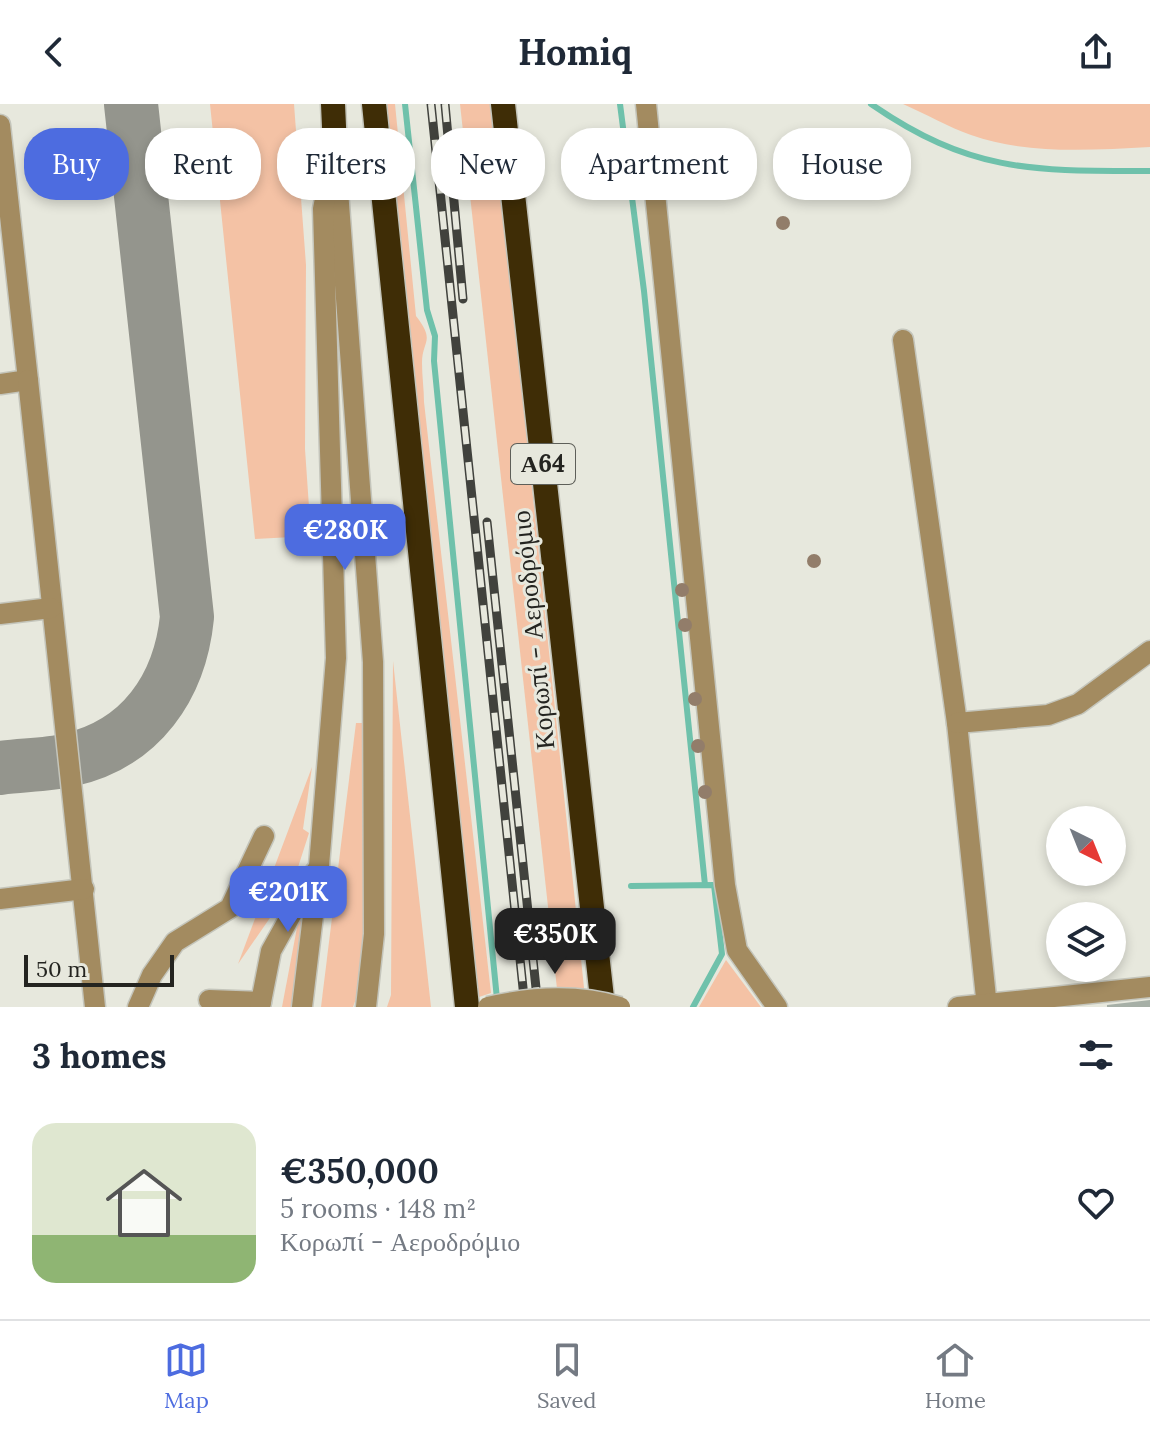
<!DOCTYPE html>
<meta charset="utf-8">
<style>
body{margin:0;font-family:Lora,serif;background:#f6f6f7;color:#1f2937;height:100vh;display:flex;flex-direction:column;font-size:30px;white-space:nowrap}
*{box-sizing:border-box;margin:0}
p{font-size:26px;color:#747a83}
.icon{flex:none;width:44px;height:44px;fill:none;stroke:currentColor;stroke-width:2;stroke-linecap:round;stroke-linejoin:round}
.map{position:relative;height:903px;overflow:hidden}
.drawer{display:flex;flex-direction:column;background:#fff;flex:1}
.drawer>*{flex:none}
.guide{position:absolute;left:24px;top:24px;width:1102px;height:72px;display:flex;gap:16px}
.needle{width:52px;rotate:137deg}
.buttons{position:absolute;left:1046px;top:702px;display:grid;gap:16px}
.buttons a{display:grid;place-items:center;width:80px;height:80px;border-radius:50%;background:#fff;box-shadow:0 4px 12px #0003;font-size:40px}
.scale{position:absolute;left:24px;bottom:20px;width:150px;box-sizing:border-box;padding-left:8px;border:4px solid #242420;border-top:0;font-size:22px;line-height:28px;white-space:nowrap;color:#242420;-webkit-text-stroke:6px #e7e8dd;paint-order:stroke}
.price{position:absolute;translate:-50% -68px;padding:0 18px;border-radius:16px;background:#4d6ce0;color:#fff;font-size:26px;line-height:52px;filter:drop-shadow(0 2px 4px #0008)}
.price::after{content:'';position:absolute;left:50%;top:48px;width:24px;height:18px;margin-left:-12px;background:inherit;clip-path:polygon(0 0,100% 0,50% 100%)}
.price.selected{background:#222;color:#fff}
ul{padding:0;list-style:none}
li{display:flex;align-items:center;gap:24px;height:200px;padding:0 32px}
li+li{border-top:2px solid #e0e1e3}
li span{display:grid;place-items:center;flex:none;width:224px;height:160px;border-radius:24px;color:#555}
li>.icon{margin-inline-start:auto}
span .icon{width:96px;height:96px;fill:#fffc;stroke-width:1}
li b{font-size:34px}
h2{display:flex;justify-content:space-between;align-items:center;height:96px;padding:0 32px;font-size:34px}
.pill{padding:0 28px;border-radius:32px;background:#fff;box-shadow:0 4px 12px #0003;font-size:28px;line-height:72px}
.pill.selected{background:#4d6ce0;color:#fff}
header{display:flex;justify-content:space-between;align-items:center;height:104px;padding:0 32px;background:#fff;font-size:36px;font-weight:800}
.tabs{display:flex;justify-content:space-around;align-items:center;height:112px;border-top:2px solid #e0e1e3;background:#fff;font-size:22px;color:#747a83}
.tabs a{display:grid;justify-items:center;gap:4px}
.tabs .selected{color:#4d6ce0}
.map>svg:first-child{display:block}
</style>
<header><svg class="icon" aria-label="back" viewBox="0 0 24 24"><path d="M15 5l-7 7 7 7"/></svg>Homiq<svg class="icon" aria-label="share" viewBox="0 0 24 24"><path d="M12 15V3M7 8l5-5 5 5M5 13v7h14v-7"/></svg></header>
<div class="map">
<svg width="1150" height="903" viewBox="0 0 1150 903">
<rect width="100%" height="100%" fill="#e7e8dd"/>
<g fill="#f4c2a5">
<path d="M210 0H294L306 161 305 345 311 432 255 435Z"/>
<path d="M384 0H395L416 212C436 238 422 236 422 259 422 272 424 286 424 298L491 889 476 894Z"/>
<path d="M460 0H492L586 903H559Z"/>
<path d="M903 0H1150V43C1091 46 1028 51 971 31 948 23 926 10 903 0Z"/>
<path d="M393 557 431 903H387L391 891Z"/>
<path d="M356 619H369L363 875 353 903H321Z"/>
<path d="M312 663 303 725 309 729 292 782 238 860Z"/>
<path d="M303 812 293 903H282L299 813Z"/>
<path d="M726 856 761 903H699Z"/>
</g>
<g fill="none" stroke-linecap="round" stroke-linejoin="round">
<g stroke="#6fc1ab" stroke-width="6">
<path d="M405 0 427 206 435 232 434 257 497 895"/>
<path d="M620 0 644 187 705 781"/>
<path d="M871 0C971 69 1033 67 1150 67"/>
<path d="M631 782 714 781 722 850 693 903"/>
</g>
<path stroke="#94958d" stroke-width="54" d="M0 664C22 661 47 661 69 656 141 640 180 583 187 513L131 0"/>
</g>
<path fill="#a6afa6" d="M1150 896V903H1107V901Z"/>
<g fill="none" stroke-linecap="round" stroke-linejoin="round">
<defs>
<g id="minor">
<path d="M646 0 725 781 737 846 777 903"/>
<path d="M0 21 28 276 0 280"/>
<path d="M337 73 373 558 374 830 366 903"/>
<path d="M903 236 957 619 987 903"/>
<path d="M28 276 95 903"/>
<path d="M0 510 51 504"/>
<path d="M957 619 1048 611 1078 600 1150 547"/>
<path d="M0 795 84 785"/>
<path d="M209 896 261 898"/>
<path d="M138 903 152 871 175 838 230 804 264 732"/>
<path d="M260 903 271 847 315 768"/>
<path d="M302 903 319 762 336 554 323 105 335 45"/>
<path d="M958 903 1150 883"/>
</g>
<g id="highway">
<path d="M333 0 335 45"/>
<path d="M374 0 467 903"/>
<path d="M503 0 603 903"/>
</g>
</defs>
<use href="#minor" stroke="#c4c5bb" stroke-width="23"/>
<use href="#highway" stroke="#c4c5bb" stroke-width="27"/>
<use href="#minor" stroke="#a38b60" stroke-width="20"/>
<use href="#highway" stroke="#3f2d06" stroke-width="24"/>
<defs>
<g id="rail">
<path d="M431 0 525 903"/>
<path d="M445 0 463 195"/>
<path d="M487 418 538 903"/>
</g>
</defs>
<use href="#rail" stroke="#41423d" stroke-width="9"/>
<use href="#rail" stroke="#e7e8dd" stroke-width="6" stroke-dasharray="18" stroke-linecap="butt"/>
<defs>
<path id="minor-bridge" d="M488 903C531 893 577 890 620 903"/>
</defs>
<use href="#minor-bridge" stroke="#c4c5bb" stroke-width="23" stroke-linecap="butt"/>
<use href="#minor-bridge" stroke="#a38b60" stroke-width="20"/>
</g>
<g fill="#927d6a">
<circle cx="636" cy="55" r="7"/>
<circle cx="636" cy="86" r="7"/>
<circle cx="783" cy="119" r="7"/>
<circle cx="814" cy="457" r="7"/>
<circle cx="682" cy="486" r="7"/>
<circle cx="685" cy="521" r="7"/>
<circle cx="695" cy="595" r="7"/>
<circle cx="698" cy="642" r="7"/>
<circle cx="705" cy="688" r="7"/>
</g>
<g text-anchor="middle" stroke-width="6" stroke-linejoin="round" paint-order="stroke">
<rect fill="#e7e8dd" stroke="#5e5f59" stroke-width="2" x="511" y="340" width="64" height="40" rx="6"/>
<g font-size="24" font-weight="bold" fill="#242420">
<text x="543" y="368">Α64</text>
</g>
<g font-size="26" fill="#242420" stroke="#e7e8dd">
<text transform="translate(533 526) rotate(-96)" y="9">Κορωπί - Αεροδρόμιο</text>
</g>
</g>
</svg>
<div class="buttons">
<a><svg class="needle" viewBox="-14 -14 28 28"><path d="M0-13l5 13h-10z" fill="#e53935"/><path d="M0 13l5-13h-10z" fill="#747a83"/></svg></a>
<a><svg class="icon" aria-label="layers" viewBox="0 0 24 24"><path d="M12 4l9 5-9 5-9-5zM3 14l9 5 9-5"/></svg></a>
</div>
<div class="scale">50 m</div>
<b class="price" style="left:345px;top:468px">€280K</b>
<b class="price" style="left:288px;top:830px">€201K</b>
<b class="price selected" style="left:555px;top:872px">€350K</b>
<div class="guide">
<a class="pill selected">Buy</a>
<a class="pill">Rent</a>
<a class="pill">Filters</a>
<a class="pill">New</a>
<a class="pill">Apartment</a>
<a class="pill">House</a>
</div>
</div>
<section class="drawer">
<h2>3 homes<svg class="icon" aria-label="filters" viewBox="0 0 24 24"><path d="M4 7h16M4 17h16"/><circle cx="9" cy="7" r="2"/><circle cx="15" cy="17" r="2"/></svg></h2>
<ul>
<li><span style="background:linear-gradient(#dfe7d0 70%,#8fb573 0)"><svg class="icon" aria-label="home" viewBox="0 0 24 24"><path d="M3 11l9-7 9 7M6 9v11h12V9"/></svg></span><div><b>€350,000</b><p>5 rooms · 148 m²</p><p>Κορωπί - Αεροδρόμιο</p></div><svg class="icon" aria-label="heart" viewBox="0 0 24 24"><path d="M12 20l-8-8c-3-5 5-10 8-4 3-6 11-1 8 4z"/></svg></li>
</ul>
</section>
<nav class="tabs">
<a class="selected"><svg class="icon" aria-label="map" viewBox="0 0 24 24"><path d="M3 6l6-2 6 2 6-2v14l-6 2-6-2-6 2zM9 4v14M15 6v14"/></svg>Map</a>
<a><svg class="icon" aria-label="saved" viewBox="0 0 24 24"><path d="M7 4h10v16l-5-4-5 4z"/></svg>Saved</a>
<a><svg class="icon" aria-label="home" viewBox="0 0 24 24"><path d="M3 11l9-7 9 7M6 9v11h12V9"/></svg>Home</a>
</nav>
